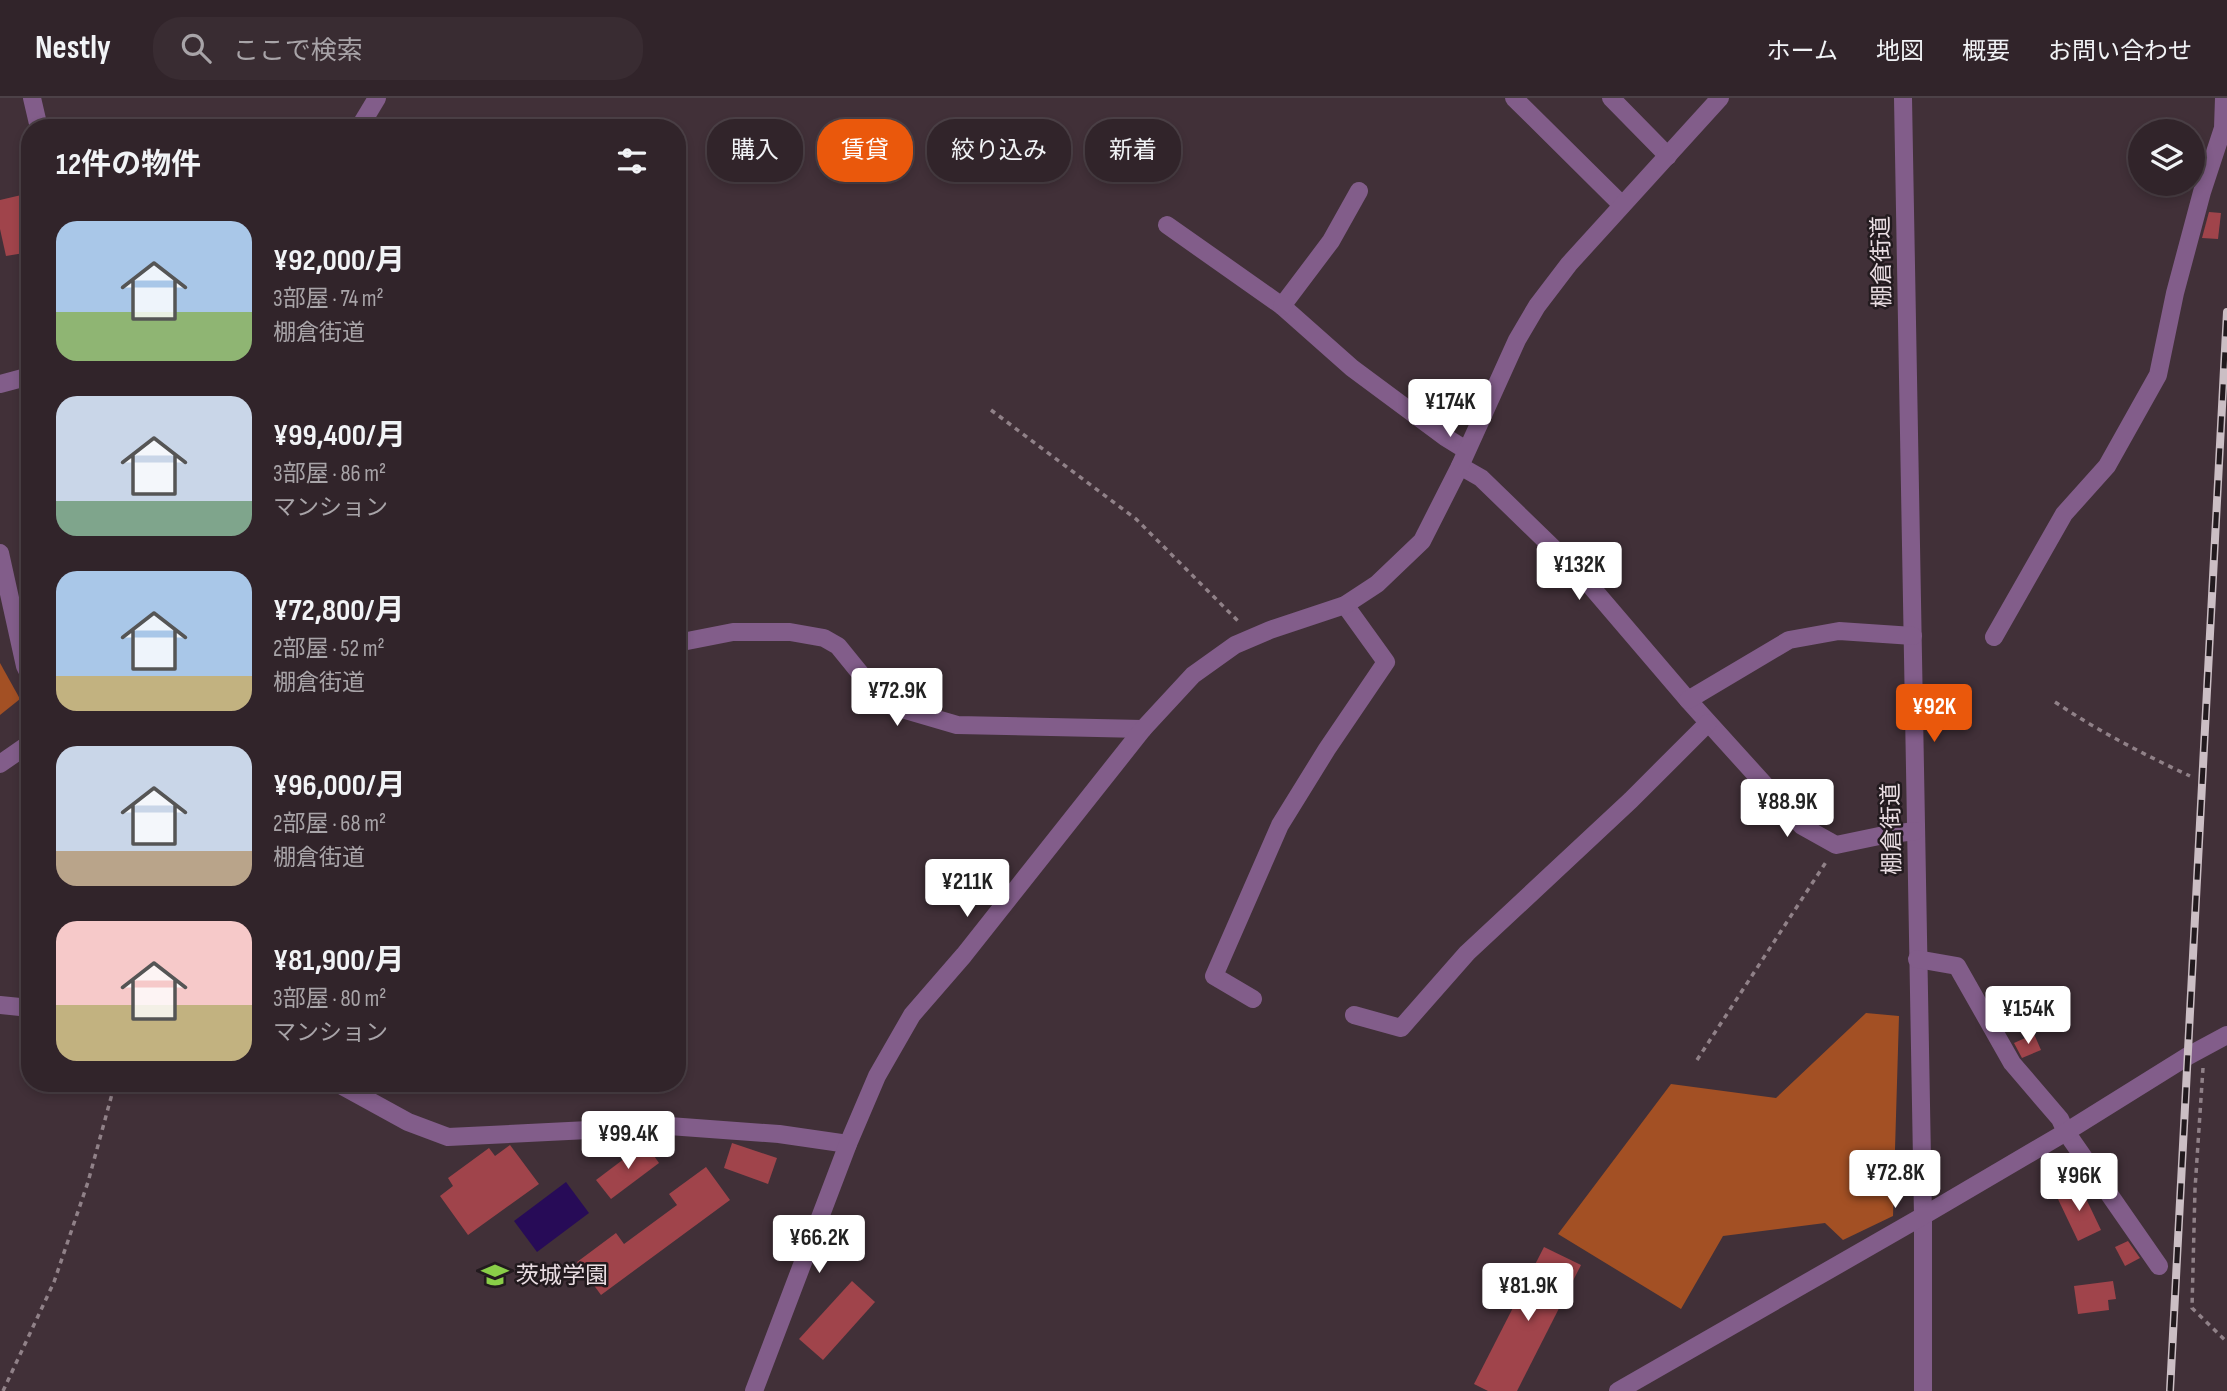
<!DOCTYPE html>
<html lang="ja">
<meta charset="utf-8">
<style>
body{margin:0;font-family:"Sofia Sans Condensed","Noto Sans JP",sans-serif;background:#392c32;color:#f1f3f6;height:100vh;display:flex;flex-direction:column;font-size:26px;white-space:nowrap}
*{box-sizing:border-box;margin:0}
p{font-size:23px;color:#a8a4a8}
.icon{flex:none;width:38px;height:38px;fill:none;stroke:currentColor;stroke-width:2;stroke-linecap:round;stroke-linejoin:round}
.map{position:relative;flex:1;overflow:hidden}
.details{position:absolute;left:21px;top:21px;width:665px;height:973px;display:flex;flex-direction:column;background:#31242a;border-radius:28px;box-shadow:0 4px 10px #0003,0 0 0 2px #4c4147}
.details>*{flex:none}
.top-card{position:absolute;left:707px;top:21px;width:665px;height:63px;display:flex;gap:14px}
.tools{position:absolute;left:2128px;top:21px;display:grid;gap:14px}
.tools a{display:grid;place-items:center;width:77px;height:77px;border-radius:50%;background:#31242a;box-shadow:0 4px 10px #0003,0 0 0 2px #4c4147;font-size:35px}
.price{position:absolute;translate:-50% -60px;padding:0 16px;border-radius:7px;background:#fff;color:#222;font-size:23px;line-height:46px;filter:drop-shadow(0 2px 4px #0008)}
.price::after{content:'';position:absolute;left:50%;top:42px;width:21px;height:16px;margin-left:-10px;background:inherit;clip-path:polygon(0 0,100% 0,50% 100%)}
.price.selected{background:#ea580c;color:#fff}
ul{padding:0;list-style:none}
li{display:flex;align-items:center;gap:21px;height:175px;padding:0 35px}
li span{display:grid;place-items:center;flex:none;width:196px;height:140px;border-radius:21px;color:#555}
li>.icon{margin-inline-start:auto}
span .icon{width:84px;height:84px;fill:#fffc;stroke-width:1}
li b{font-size:30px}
h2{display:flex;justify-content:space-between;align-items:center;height:84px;padding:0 35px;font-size:30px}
.pill{padding:0 24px;border-radius:28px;background:#31242a;box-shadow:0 4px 10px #0003,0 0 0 2px #4c4147;font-size:24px;line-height:63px}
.pill.selected{background:#ea580c;color:#fff}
header{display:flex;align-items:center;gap:42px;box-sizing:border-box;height:98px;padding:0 35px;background:#31242a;border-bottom:2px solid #4c4147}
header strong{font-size:33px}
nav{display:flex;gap:38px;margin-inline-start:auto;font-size:24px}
.search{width:490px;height:63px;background:#392c32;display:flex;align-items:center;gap:18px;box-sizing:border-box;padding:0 24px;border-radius:28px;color:#a8a4a8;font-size:26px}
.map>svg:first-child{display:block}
</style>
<header>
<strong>Nestly</strong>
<div class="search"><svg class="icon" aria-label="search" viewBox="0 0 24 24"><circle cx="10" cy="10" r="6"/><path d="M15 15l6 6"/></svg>ここで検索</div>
<nav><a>ホーム</a><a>地図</a><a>概要</a><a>お問い合わせ</a></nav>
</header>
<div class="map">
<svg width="2227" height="1293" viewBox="0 0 2227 1293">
<rect width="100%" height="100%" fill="#413038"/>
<g fill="#a35024">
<path d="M0 565 20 601 0 617Z"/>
<path d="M1866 915 1899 918 1893 1118 1843 1142 1825 1125 1723 1138 1681 1211 1558 1136 1671 986 1776 1000Z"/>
</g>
<path fill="#270b57" d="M566 1084 589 1115 537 1154 514 1123Z"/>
<g fill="#a0444b">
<path d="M30 95V154L6 158 0 131V102Z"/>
<path d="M2209 114 2221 115 2218 141 2202 140Z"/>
<path d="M2034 936 2041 952 2022 960 2014 945Z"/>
<path d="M645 1045 659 1065 611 1101 596 1082Z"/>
<path d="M732 1045 777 1060 768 1086 724 1070Z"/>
<path d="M510 1047 539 1086 468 1137 440 1098 453 1088 448 1080 489 1050 495 1058Z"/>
<path d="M706 1069 730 1102 601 1197 577 1164 616 1135 624 1146 677 1107 669 1096Z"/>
<path d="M2080 1088 2101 1132 2078 1143 2057 1099Z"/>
<path d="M2128 1143 2140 1160 2125 1168 2115 1149Z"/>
<path d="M1544 1149 1581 1167 1517 1293H1488L1474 1286Z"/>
<path d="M852 1183 875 1204 823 1262 799 1241Z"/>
<path d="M2113 1183 2116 1201 2108 1202 2109 1212 2078 1216 2074 1188Z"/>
</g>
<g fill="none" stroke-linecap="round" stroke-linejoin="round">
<g stroke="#908188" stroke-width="3.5" stroke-dasharray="5 5" stroke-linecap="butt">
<path d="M991 312 1136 421 1241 526"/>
<path d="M2055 604C2098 633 2143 656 2190 678"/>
<path d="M1697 962 1828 761"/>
<path d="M2203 970 2195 1091 2192 1210 2227 1244"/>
<path d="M3 1293 54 1184 88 1084 115 985"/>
</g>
<g stroke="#825d8a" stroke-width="18">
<path d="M32 0 39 30"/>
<path d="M1514 0 1622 107"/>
<path d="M1611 0 1668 58"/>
<path d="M1903 0 1923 1118V1293"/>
<path d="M359 30 377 0"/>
<path d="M1167 127 1282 208 1352 270 1445 339 1466 352"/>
<path d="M1282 208 1331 143 1359 93"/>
<path d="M0 286 30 278"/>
<path d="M1460 368 1481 380 1582 478 1688 602 1802 728 1836 747 1884 737 1915 733"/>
<path d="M0 455 25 568 30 578"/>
<path d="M1994 539 2064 416 2107 368 2158 277 2175 195 2202 94 2223 30 2224 0"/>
<path d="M677 545 733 534H790L824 540 838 548 877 596 892 608 957 627 1143 631"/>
<path d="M1688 602 1789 542 1839 533 1913 538"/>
<path d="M0 666 30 645"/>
<path d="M1917 861 1957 868 2012 965 2060 1021 2066 1034 2159 1168"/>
<path d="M1253 901 1214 878 1280 727 1327 651 1386 564 1345 507"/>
<path d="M0 907 30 910"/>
<path d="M1354 917 1401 930 1467 855 1631 702 1708 625"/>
<path d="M337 985 408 1024 448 1039 669 1028 779 1036 848 1046"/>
<path d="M754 1293 848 1046 877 978 912 917 964 857 1143 631 1193 577 1235 547 1270 532 1345 507 1377 486 1422 443 1460 368 1517 242 1537 208 1569 166 1720 0"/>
<path d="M1618 1293 1923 1118 2066 1034 2188 958 2227 937"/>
</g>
<defs>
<path id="rail" d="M2170 1293 2227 214"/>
</defs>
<use href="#rail" stroke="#cbbec4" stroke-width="8"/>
<use href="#rail" stroke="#221a1e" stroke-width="5" stroke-dasharray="16" stroke-linecap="butt"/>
</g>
<defs>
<symbol id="school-bare" viewBox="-9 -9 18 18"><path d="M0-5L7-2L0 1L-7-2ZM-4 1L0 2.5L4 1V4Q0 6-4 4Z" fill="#89ce48" stroke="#221a1e" stroke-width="2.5" paint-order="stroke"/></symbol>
</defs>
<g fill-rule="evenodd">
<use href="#school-bare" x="476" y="1158" width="38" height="38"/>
</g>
<g text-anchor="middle" stroke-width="5" stroke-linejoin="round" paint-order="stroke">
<g font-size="23" fill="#eadee3" stroke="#221a1e">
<text transform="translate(1881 164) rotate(-91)" y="8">棚倉街道</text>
<text transform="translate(1891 731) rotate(-91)" y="8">棚倉街道</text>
</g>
<g font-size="23" fill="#eadee3" stroke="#221a1e" text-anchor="start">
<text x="516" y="1185">茨城学園</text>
</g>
</g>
</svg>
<div class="tools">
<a><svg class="icon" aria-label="layers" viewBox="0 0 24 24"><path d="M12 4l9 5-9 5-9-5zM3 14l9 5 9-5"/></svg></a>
</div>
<b class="price" style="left:1450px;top:341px">¥174K</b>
<b class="price" style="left:1579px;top:504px">¥132K</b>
<b class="price" style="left:897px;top:630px">¥72.9K</b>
<b class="price selected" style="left:1934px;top:646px">¥92K</b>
<b class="price" style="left:1787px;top:741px">¥88.9K</b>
<b class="price" style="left:967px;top:821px">¥211K</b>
<b class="price" style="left:2028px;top:948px">¥154K</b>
<b class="price" style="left:628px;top:1073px">¥99.4K</b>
<b class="price" style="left:1895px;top:1112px">¥72.8K</b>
<b class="price" style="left:2079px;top:1115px">¥96K</b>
<b class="price" style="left:819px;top:1177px">¥66.2K</b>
<b class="price" style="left:1528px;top:1225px">¥81.9K</b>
<div class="top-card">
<a class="pill">購入</a>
<a class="pill selected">賃貸</a>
<a class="pill">絞り込み</a>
<a class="pill">新着</a>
</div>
<section class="details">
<h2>12件の物件<svg class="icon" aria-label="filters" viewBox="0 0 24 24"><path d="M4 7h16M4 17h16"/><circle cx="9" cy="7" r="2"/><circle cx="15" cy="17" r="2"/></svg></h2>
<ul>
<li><span style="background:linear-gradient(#a9c7e8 65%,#8fb573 0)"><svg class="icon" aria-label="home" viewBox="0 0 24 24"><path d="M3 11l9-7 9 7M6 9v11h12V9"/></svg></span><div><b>¥92,000/月</b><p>3部屋 · 74 m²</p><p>棚倉街道</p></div></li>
<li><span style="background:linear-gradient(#c9d6e8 75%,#7fa58c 0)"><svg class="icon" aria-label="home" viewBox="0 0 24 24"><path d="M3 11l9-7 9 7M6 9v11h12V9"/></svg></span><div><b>¥99,400/月</b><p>3部屋 · 86 m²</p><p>マンション</p></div></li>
<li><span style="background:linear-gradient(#a9c7e8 75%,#c2b280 0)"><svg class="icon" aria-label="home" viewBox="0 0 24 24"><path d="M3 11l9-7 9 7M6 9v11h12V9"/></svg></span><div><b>¥72,800/月</b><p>2部屋 · 52 m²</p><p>棚倉街道</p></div></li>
<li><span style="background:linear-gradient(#c9d6e8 75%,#b9a48a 0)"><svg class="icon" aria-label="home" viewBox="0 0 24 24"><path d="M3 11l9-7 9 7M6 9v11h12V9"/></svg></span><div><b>¥96,000/月</b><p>2部屋 · 68 m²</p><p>棚倉街道</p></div></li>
<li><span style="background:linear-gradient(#f6c9c9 60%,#c2b280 0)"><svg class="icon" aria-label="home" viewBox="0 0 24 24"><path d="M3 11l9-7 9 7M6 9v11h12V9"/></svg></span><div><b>¥81,900/月</b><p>3部屋 · 80 m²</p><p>マンション</p></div></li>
</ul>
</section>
</div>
